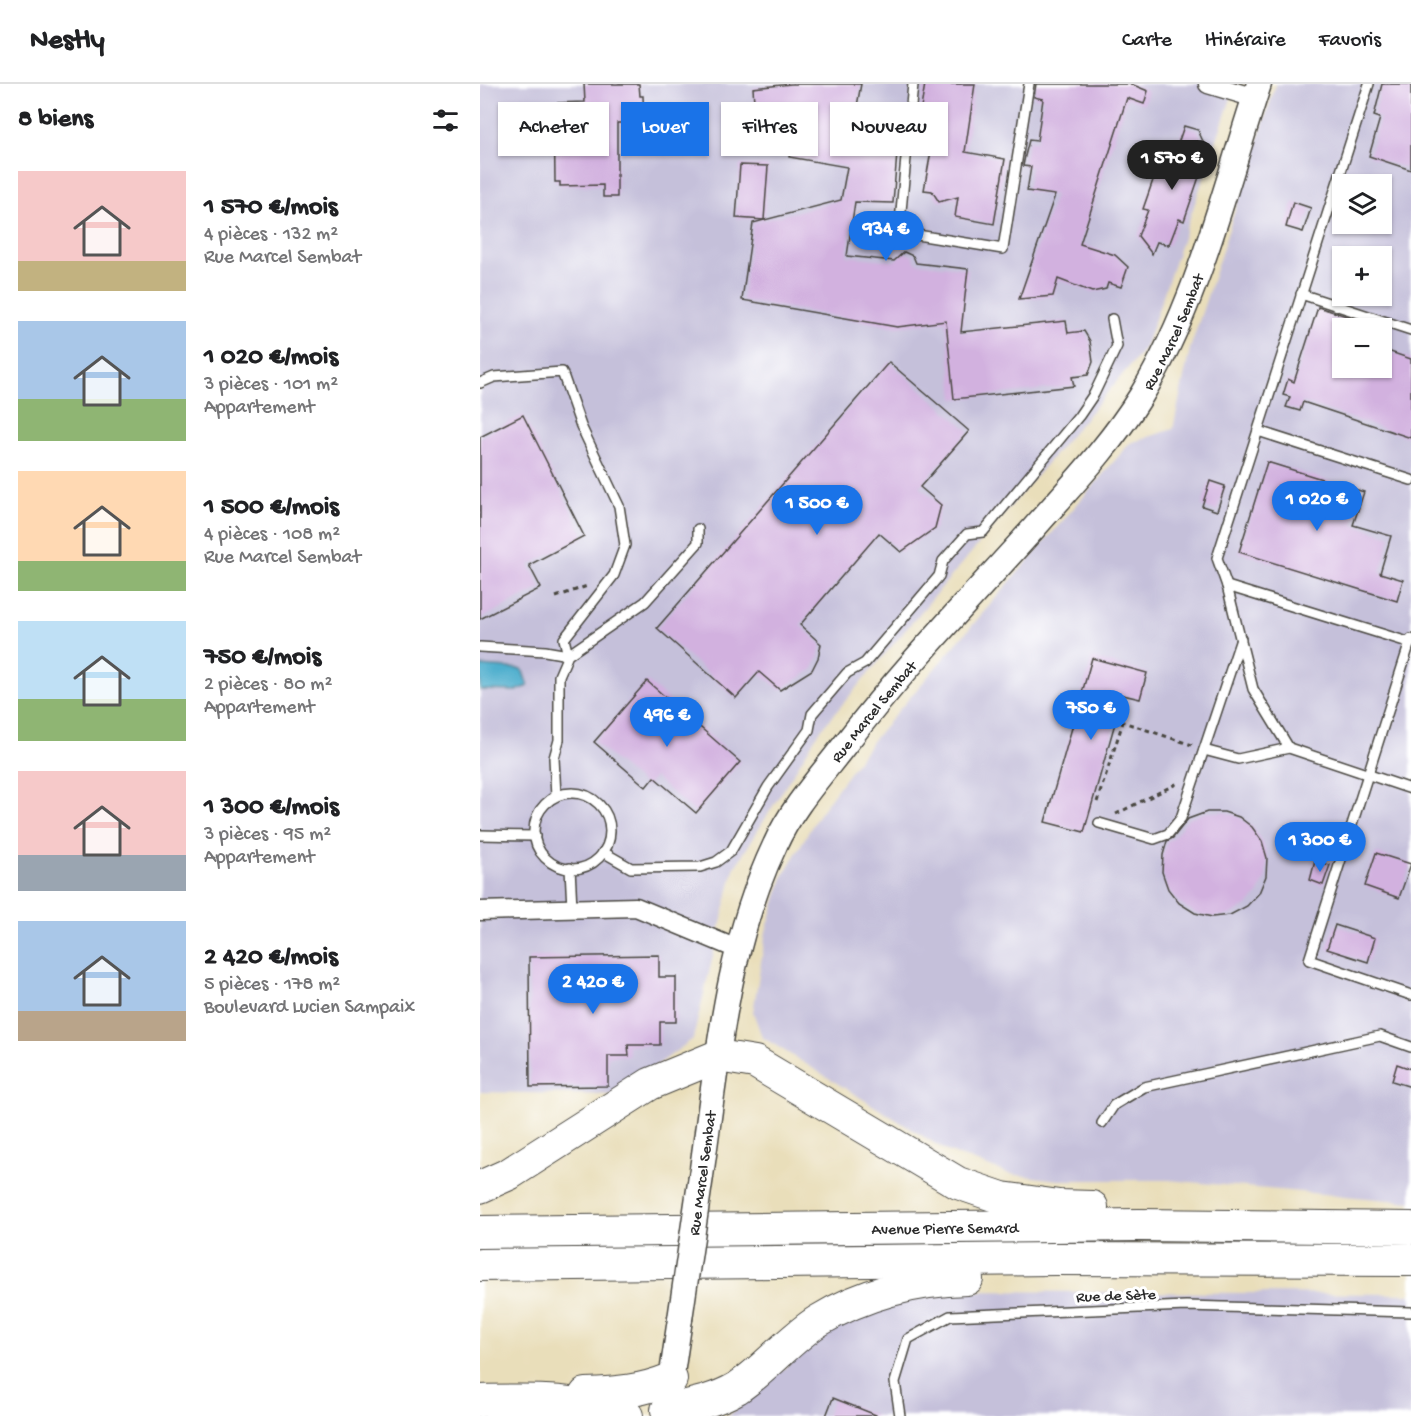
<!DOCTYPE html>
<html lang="fr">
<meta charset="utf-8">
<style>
body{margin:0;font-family:"Gochi Hand",sans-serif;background:#f6f6f6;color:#202124;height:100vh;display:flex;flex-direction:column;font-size:22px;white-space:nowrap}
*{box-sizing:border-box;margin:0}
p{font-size:20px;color:#757577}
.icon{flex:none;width:33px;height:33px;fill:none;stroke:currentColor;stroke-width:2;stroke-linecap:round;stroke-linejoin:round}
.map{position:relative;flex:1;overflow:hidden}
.details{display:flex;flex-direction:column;background:#fff;width:480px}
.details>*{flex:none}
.hud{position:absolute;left:18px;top:18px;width:570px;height:54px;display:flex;gap:12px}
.controls{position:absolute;left:852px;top:90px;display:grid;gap:12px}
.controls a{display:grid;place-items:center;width:60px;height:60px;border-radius:0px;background:#fff;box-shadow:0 2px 4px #0004;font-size:30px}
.price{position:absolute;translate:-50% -51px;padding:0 14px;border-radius:21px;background:#1a73e8;color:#fff;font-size:20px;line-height:39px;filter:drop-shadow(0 2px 3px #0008)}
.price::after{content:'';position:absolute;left:50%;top:36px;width:18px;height:14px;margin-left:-9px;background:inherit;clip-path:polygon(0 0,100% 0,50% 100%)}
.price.selected{background:#222;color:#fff}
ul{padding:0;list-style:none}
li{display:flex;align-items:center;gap:18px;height:150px;padding:0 18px}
li span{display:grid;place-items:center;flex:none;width:168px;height:120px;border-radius:0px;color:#555}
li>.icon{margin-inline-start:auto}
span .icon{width:72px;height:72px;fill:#fffc;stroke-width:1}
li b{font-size:26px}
h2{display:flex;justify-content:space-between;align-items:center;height:72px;padding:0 18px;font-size:26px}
.chip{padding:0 21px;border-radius:0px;background:#fff;box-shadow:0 2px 4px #0004;font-size:21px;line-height:54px}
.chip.selected{background:#1a73e8;color:#fff}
header{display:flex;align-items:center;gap:36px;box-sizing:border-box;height:84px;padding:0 30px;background:#fff;border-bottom:2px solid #e0e0e0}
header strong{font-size:28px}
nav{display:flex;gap:33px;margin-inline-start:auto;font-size:21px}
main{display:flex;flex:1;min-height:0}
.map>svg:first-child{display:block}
</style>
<header>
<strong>Nestly</strong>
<nav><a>Carte</a><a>Itinéraire</a><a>Favoris</a></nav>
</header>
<main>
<section class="details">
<h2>8 biens<svg class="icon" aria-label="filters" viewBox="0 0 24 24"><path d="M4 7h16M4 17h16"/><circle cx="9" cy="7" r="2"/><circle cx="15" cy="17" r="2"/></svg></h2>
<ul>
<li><span style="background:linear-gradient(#f6c9c9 75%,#c2b280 0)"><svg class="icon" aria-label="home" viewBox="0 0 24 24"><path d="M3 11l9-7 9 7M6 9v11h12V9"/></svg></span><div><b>1 570 €/mois</b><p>4 pièces · 132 m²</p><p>Rue Marcel Sembat</p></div></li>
<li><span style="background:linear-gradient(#a9c7e8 65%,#8fb573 0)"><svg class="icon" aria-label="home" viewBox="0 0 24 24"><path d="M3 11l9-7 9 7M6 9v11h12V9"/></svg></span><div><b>1 020 €/mois</b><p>3 pièces · 101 m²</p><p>Appartement</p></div></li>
<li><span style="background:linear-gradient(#ffd9b3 75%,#8fb573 0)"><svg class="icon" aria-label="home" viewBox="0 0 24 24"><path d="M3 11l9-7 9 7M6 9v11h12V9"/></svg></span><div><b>1 500 €/mois</b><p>4 pièces · 108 m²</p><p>Rue Marcel Sembat</p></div></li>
<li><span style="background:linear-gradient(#bfe0f5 65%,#8fb573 0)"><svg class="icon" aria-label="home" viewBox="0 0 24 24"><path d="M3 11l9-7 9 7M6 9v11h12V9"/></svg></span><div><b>750 €/mois</b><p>2 pièces · 80 m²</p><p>Appartement</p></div></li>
<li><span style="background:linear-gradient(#f6c9c9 70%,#9aa5b1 0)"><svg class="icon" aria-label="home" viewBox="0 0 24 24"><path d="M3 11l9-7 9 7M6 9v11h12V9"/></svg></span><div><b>1 300 €/mois</b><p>3 pièces · 95 m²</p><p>Appartement</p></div></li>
<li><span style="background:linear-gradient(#a9c7e8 75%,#b9a48a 0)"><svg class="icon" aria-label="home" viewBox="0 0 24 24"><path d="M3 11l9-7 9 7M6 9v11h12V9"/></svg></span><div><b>2 420 €/mois</b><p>5 pièces · 178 m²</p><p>Boulevard Lucien Sampaix</p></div></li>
</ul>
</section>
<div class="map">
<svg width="931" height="1332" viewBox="0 0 931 1332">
<rect width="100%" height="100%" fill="#fff"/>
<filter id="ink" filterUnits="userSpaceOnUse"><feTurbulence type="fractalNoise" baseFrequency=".0167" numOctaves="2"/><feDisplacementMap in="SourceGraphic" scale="12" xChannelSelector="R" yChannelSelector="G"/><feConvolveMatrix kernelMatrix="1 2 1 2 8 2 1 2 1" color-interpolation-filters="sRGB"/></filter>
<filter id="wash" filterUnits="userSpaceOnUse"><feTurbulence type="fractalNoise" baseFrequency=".008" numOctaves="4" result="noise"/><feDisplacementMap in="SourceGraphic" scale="24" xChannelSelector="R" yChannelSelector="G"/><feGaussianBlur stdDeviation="1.35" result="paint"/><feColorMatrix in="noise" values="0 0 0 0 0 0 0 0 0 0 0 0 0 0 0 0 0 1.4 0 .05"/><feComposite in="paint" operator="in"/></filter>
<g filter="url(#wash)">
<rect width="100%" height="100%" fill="#e9deba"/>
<g fill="#c5c0da" fill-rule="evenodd">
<path d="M0 0H756L665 264 339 648 254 785 213 955 136 1011 0 1008Z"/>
<path d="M796 0H931V1118L688 1096H578L529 1090 467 1067 282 953 273 928 286 847 304 790 339 730 393 656 650 359 693 345 710 265ZM862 100H902V140H862ZM862 172H902V212H862ZM862 244H902V284H862Z"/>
<path d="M481 1207 931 1210V1332H248L352 1243 406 1219Z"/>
</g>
<path fill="#4fafce" stroke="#3d6d7c" stroke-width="1.5" d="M0 582 42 585 48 602 36 607 0 606Z"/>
<g id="blocks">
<g fill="#d2b1df">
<path d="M104 0H159L160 12H163L164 39H137V113H123V101L80 102V98H75L74 19 105 18Z"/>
<path d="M311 0H381L370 61 417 69 413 119 375 118 367 172 414 177 424 168 433 172 436 179 488 185 481 248 586 237 588 249 604 247 610 257 613 278 608 291 592 293 594 302 474 315 466 237 417 243 262 216 273 139 361 116 367 83 309 73 317 28 275 32 273 4Z"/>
<path d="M445 0H495L485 68 525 75 514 140 475 133 478 113 459 118 452 107 444 106 451 67 434 64Z"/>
<path d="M556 0H651L668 7 664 20 647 14 600 160 635 171 648 183 641 203 628 199 626 205 612 208 578 195 573 212 539 215 575 111 547 107 551 83 543 82 545 72 549 56 557 57 563 15 554 13Z"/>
<path d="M902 0H931V86L889 72 900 34 894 32Z"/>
<path d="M704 42 718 46 725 62 714 88 720 90 704 137 699 135 689 161 677 158 672 170 658 152 668 126 663 125 680 76 691 80Z"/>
<path d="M260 81 288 82 284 136 256 134Z"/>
<path d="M813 118 831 124 823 148 806 143Z"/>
<path d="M838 223 904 244H862V284H902V265L931 275V354L823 318 820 327 806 323 810 313 803 311 808 295 814 298Z"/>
<path d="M409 278 489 347 440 403 461 421 455 444 421 468 399 449 320 541 341 560 338 574 332 586 300 606 279 588 256 614 177 544Z"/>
<path d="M43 331 104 452 49 481 61 504 0 535V353Z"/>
<path d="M787 378 884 408 873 441 911 452 900 489 923 496 917 517 759 468Z"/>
<path d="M730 397 745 402 737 427 722 422Z"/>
<path d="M612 574 667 589 660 615 643 611 604 748 565 738Z"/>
<path d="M167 597 260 678 216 729 174 693 166 703 114 658Z"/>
<path d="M727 728H744L759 733 772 743 782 757 787 774 786 792 779 809 767 822 750 831 732 833 715 829 699 819 688 805 682 788 683 771 687 757 693 754 708 735Z"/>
<path d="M896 769 931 780 919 814 885 802Z"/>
<path d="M835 777 850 781 843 801 830 796Z"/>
<path d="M855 841 895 854 888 878 847 865Z"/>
<path d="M179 871V893H196V938H180V961H148L149 972H128V1002L50 1003 49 873Z"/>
<path d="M917 980 931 985V1003L912 997Z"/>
<path d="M353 1314 396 1331V1332H346Z"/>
</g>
</g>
</g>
<g filter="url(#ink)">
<use href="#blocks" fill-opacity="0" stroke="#484640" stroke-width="1.5"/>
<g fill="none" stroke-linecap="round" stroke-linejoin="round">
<defs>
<g id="lane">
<path d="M433 0 419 148 523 165 549 0"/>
<path d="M821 210 931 246"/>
<path d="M0 299 14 293 82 288 101 342 139 422 145 461 134 491 84 555 88 571 65 567 0 563"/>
<path d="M778 347 931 396"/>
<path d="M747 502 931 559"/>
<path d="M931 555 829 876 931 911"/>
<path d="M809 664 773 605 747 502 737 474 889 0"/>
<path d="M724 666 758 675 809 664 931 705"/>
<circle cx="92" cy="747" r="38"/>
<path d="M76 712 74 674 79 656V592L88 571 165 518 218 459V445"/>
<path d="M619 739 674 755 688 750 701 734 761 555"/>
<path d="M0 751 55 752"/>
<path d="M123 768 151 784 220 783 236 778 251 767 288 703 329 646 332 630 367 589 385 579 459 492 463 477 487 450 503 448 599 332 614 310 637 262 632 235"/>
<path d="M90 784 92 824"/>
<path d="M622 1039 634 1021 664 1003 900 952 931 963"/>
<path d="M420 1332 415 1298 428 1255 470 1232 706 1222 931 1228"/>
</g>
<g id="street">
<path d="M728 0 775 14"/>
<path d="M0 827 156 823 257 865"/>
</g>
<g id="secondary">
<path id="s1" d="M221 1092C237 981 246 864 295 761 311 725 339 694 363 663 422 586 489 516 554 444 591 402 631 360 661 312 719 216 744 105 779 0"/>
<path d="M189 1310 200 1235"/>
</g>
<g id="highway">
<path d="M0 1103 29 1090 170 1000 238 972 275 978 478 1099 522 1114 579 1122 612 1123"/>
<path id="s2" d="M0 1148 659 1141 931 1144"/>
<path d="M0 1181 575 1175 931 1176"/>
<path d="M106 1310C137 1309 162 1307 191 1295"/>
<path d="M0 1317C49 1316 101 1314 147 1332"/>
<path d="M187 1326C211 1321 235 1317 257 1304 286 1285 308 1256 338 1237 382 1210 435 1196 487 1195"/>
</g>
</defs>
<use href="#lane" stroke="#484640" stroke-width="12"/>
<use href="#street" stroke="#484640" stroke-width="21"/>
<use href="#secondary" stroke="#484640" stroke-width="27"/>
<use href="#highway" stroke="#484640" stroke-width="34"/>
<g stroke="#484640" stroke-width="3" stroke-dasharray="4.5 4.5" stroke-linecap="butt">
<path d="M76 513 107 502"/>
<path d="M617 718 643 638 712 661"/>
<path d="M636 730 700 698"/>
</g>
<use href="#lane" stroke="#fff" stroke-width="9"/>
<use href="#street" stroke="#fff" stroke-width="18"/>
<use href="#secondary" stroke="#fff" stroke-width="24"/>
<use href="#highway" stroke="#fff" stroke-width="32"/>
<defs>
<path id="secondary-bridge" d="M200 1235 221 1092"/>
</defs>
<use href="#secondary-bridge" stroke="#484640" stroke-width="27" stroke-linecap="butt"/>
<use href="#secondary-bridge" stroke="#fff" stroke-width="24"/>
</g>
</g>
<g text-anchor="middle" stroke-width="6" stroke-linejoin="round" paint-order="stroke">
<g font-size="16" fill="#2b2b2b" stroke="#fff">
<text dy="6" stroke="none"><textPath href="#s1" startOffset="993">Rue Marcel Sembat</textPath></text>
<text dy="6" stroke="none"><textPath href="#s1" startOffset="507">Rue Marcel Sembat</textPath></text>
<text transform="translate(221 1089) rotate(-82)" y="6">Rue Marcel Sembat</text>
<text dy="6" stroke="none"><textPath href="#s2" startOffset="465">Avenue Pierre Semard</textPath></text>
<text transform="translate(636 1210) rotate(-2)" y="6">Rue de Sète</text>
</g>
</g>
</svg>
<div class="controls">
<a><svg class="icon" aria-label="layers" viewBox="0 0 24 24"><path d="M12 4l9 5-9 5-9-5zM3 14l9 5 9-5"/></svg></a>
<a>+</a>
<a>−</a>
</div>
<b class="price selected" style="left:692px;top:107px">1 570 €</b>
<b class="price" style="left:406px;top:178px">934 €</b>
<b class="price" style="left:837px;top:448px">1 020 €</b>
<b class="price" style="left:337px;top:452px">1 500 €</b>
<b class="price" style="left:611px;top:657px">750 €</b>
<b class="price" style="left:187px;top:664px">496 €</b>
<b class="price" style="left:840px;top:789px">1 300 €</b>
<b class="price" style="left:113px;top:931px">2 420 €</b>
<div class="hud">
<a class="chip">Acheter</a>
<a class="chip selected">Louer</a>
<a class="chip">Filtres</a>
<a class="chip">Nouveau</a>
</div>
</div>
</main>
